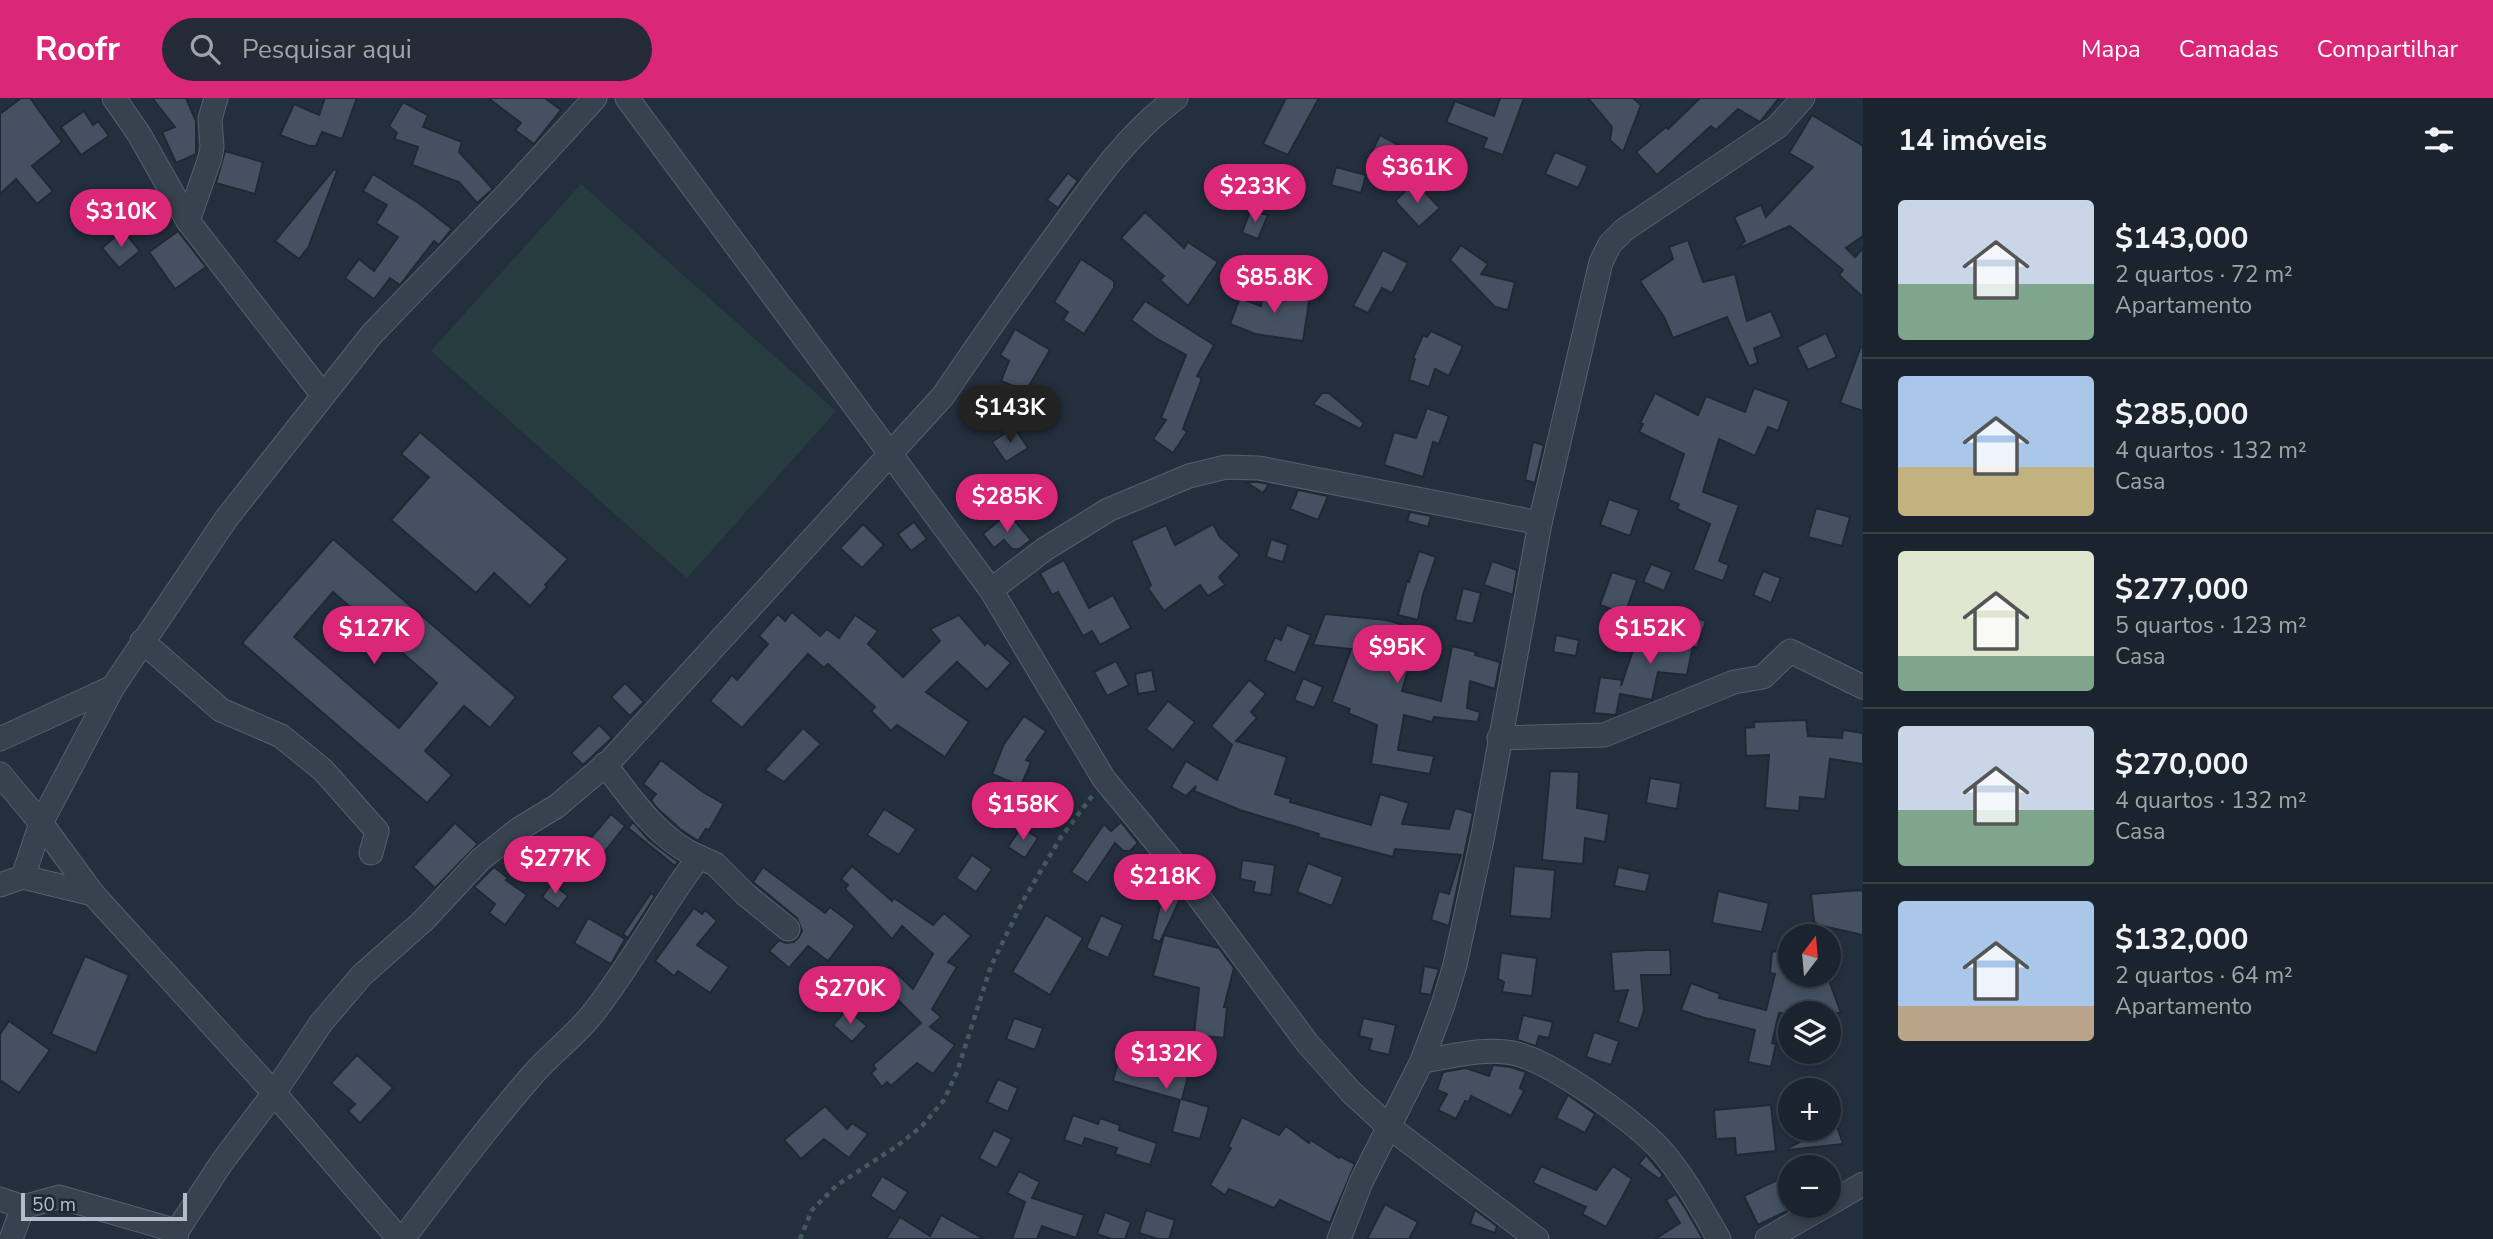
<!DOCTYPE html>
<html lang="pt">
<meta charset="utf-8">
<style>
body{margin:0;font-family:"Nunito Sans",sans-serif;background:#242b36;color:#f1f3f6;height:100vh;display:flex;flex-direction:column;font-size:26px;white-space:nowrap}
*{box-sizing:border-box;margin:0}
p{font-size:23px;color:#a0a4aa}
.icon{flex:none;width:38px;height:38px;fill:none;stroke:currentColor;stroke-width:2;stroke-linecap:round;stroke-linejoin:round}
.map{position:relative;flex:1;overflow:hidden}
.side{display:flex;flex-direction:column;background:#1b232e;width:630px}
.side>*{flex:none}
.needle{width:46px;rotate:16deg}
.buttons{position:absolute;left:1778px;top:826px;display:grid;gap:14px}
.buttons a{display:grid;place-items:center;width:63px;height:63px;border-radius:50%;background:#1b232e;box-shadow:0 4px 10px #0003,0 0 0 2px #39404a;font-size:35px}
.scale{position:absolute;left:21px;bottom:18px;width:166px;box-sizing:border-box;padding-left:7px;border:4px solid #b4bcc9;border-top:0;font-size:19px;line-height:24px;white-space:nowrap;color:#b4bcc9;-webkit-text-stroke:5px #1d2633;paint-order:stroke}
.price{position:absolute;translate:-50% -60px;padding:0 16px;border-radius:24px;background:#db2777;color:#fff;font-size:23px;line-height:46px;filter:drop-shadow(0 2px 4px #0008)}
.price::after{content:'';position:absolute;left:50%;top:42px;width:21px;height:16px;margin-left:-10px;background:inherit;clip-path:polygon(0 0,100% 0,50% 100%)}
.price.selected{background:#222;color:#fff}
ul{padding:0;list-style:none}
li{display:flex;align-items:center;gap:21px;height:175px;padding:0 35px}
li+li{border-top:2px solid #39404a}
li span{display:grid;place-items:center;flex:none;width:196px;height:140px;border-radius:7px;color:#555}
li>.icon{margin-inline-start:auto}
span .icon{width:84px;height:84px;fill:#fffc;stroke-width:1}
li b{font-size:30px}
h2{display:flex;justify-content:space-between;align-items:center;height:84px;padding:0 35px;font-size:30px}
header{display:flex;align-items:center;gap:42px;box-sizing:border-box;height:98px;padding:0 35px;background:#db2777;color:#fff}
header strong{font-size:33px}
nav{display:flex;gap:38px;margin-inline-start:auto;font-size:24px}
.search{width:490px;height:63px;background:#242b36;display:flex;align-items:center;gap:18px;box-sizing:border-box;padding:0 24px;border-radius:38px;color:#a0a4aa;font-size:26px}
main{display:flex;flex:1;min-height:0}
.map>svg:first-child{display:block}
</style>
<header>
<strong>Roofr</strong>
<div class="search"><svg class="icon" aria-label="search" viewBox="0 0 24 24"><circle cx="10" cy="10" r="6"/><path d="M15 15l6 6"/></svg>Pesquisar aqui</div>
<nav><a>Mapa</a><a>Camadas</a><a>Compartilhar</a></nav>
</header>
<main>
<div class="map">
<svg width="1863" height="1141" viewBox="0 0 1863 1141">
<rect width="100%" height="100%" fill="#242f3e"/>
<path fill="#263c3f" d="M581 86 836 313 687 480 431 253Z"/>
<g fill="#455162" stroke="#1f2835" stroke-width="2" fill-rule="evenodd">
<path d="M21 0H30L62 44 32 68 53 93 37 106 16 81 0 96V16Z"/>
<path d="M152 0H186L196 23V56L176 65 162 34 175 29Z"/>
<path d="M325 0H357L342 41 322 34 316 48H309L280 37 294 6 319 17Z"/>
<path d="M488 0H545L561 12 534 46 515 32 521 25Z"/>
<path d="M1286 0H1319L1288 57 1263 46Z"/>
<path d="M1500 0H1524L1503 57 1483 50 1487 40 1446 24 1455 3 1494 18Z"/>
<path d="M1588 0H1633L1641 7 1623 54 1610 42 1612 29Z"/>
<path d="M1700 0H1779L1760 24 1738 11 1716 32 1711 28 1657 77 1636 54 1666 29 1668 31Z"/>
<path d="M403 4 428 17 423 29 462 44 459 54 493 91 477 105 459 84 412 67 418 49 394 41 397 35 389 28Z"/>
<path d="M84 13 93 27 98 23 109 38 81 57 61 29Z"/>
<path d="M1812 17 1863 48V138L1846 150 1855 159 1863 150V199L1839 177 1843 172 1790 128 1737 151 1745 143 1734 119 1761 107 1766 119 1813 69 1789 55Z"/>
<path d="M1380 37 1398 47 1386 71 1368 62Z"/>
<path d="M225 53 263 64 255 96 216 85Z"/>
<path d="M1555 54 1588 68 1578 90 1545 76Z"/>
<path d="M1336 69 1366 77 1361 95 1331 87Z"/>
<path d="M334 71 337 73 308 150 299 161 275 143Z"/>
<path d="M1068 75 1078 83 1058 110 1047 102Z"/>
<path d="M373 76 420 106 452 131 439 147 434 143 400 187 390 180 374 201 345 180 359 161 374 173 398 139 376 125 387 107 363 93Z"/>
<path d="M1415 84 1440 110 1419 129 1395 103Z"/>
<path d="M1250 113 1268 117 1258 141 1242 135Z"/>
<path d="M1145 114 1184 150 1188 144 1218 164 1188 208 1160 182 1164 178 1121 140Z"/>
<path d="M123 132 140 153 119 170 102 150Z"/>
<path d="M178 133 206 169 175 191 149 154Z"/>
<path d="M1688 142 1703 184 1735 176 1747 223 1771 213 1782 239 1754 250 1758 265 1749 268 1727 219 1673 240 1664 219 1640 183 1673 161 1669 149Z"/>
<path d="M1461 147 1488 166 1481 176 1515 184 1508 212 1495 209 1450 162Z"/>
<path d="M1383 152 1408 165 1392 195 1382 190 1368 215 1353 208Z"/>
<path d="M1081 161 1114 183V190L1084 236 1063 222 1068 214 1054 204Z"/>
<path d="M1263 191 1310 198 1303 243 1255 236 1230 226 1240 200 1261 208Z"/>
<path d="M1145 203 1214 247 1197 278 1202 280 1183 331 1187 334 1173 355 1153 341 1166 322 1161 320 1186 257 1154 239 1131 222Z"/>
<path d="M1015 231 1050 252 1026 293 1001 283 1009 263 1000 257Z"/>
<path d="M1431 233 1463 248 1449 278 1435 271 1429 289 1409 282 1415 261 1413 260 1423 237 1427 239Z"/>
<path d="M1826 235 1837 259 1808 272 1797 249Z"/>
<path d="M1861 248 1863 249V313L1840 305Z"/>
<path d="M1754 290 1789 303 1778 333 1768 329 1755 358 1719 341 1703 394 1739 407 1719 463 1729 467 1723 483 1693 472 1710 426 1677 411 1679 406 1669 402 1684 356 1639 334 1643 326 1640 325 1655 295 1698 317 1706 298 1745 314Z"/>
<path d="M1322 295H1329L1364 325 1360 331 1313 306Z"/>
<path d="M1427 310 1449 318 1439 346 1433 344 1423 379 1384 367 1394 334 1416 340Z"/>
<path d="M1014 329 1028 350 1006 364 992 344Z"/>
<path d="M420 334 568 461 545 487 547 489 530 508 494 475 476 495 391 422 429 379 401 356Z"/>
<path d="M1533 344 1544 347 1535 385 1525 382Z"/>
<path d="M1246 384H1257L1269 386 1263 395Z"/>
<path d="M1298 392 1328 398 1318 422 1290 411Z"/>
<path d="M1609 401 1639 412 1630 438 1600 427Z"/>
<path d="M1816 410 1850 419 1842 448 1808 439Z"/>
<path d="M1410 414 1431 418 1428 429 1407 423Z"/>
<path d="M1008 415 1031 442 1019 451H1012L1004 442 994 450 983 436Z"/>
<path d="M914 424 927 441 911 453 898 436Z"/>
<path d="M863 426 884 447 862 470 840 450Z"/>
<path d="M1213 426 1220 439 1240 457 1219 479 1225 487 1208 498 1200 487 1164 513 1148 490 1151 487 1131 443 1166 427 1175 447Z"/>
<path d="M333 441 516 599 490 630 464 608 425 653 452 677 427 705 242 545ZM333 494 437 585 399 630 294 539Z"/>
<path d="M1271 441 1288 447 1283 464 1266 459Z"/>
<path d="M1419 453 1436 459 1423 497 1418 522 1398 517 1407 483 1409 484Z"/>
<path d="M1064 462 1089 510 1113 497 1131 530 1100 547 1092 533 1083 538 1058 494 1052 497 1040 475Z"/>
<path d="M1492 463 1517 472 1513 497 1484 487Z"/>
<path d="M1651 466 1672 474 1664 493 1643 484Z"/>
<path d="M1763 473 1781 480 1771 505 1753 497Z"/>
<path d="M1612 474 1637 482 1625 516 1600 507Z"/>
<path d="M1463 490 1481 495 1473 526 1455 522Z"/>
<path d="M792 514 820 538 827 531 839 540 855 517 878 533 868 546 903 579 940 543 930 531 959 517 985 547 987 544 1011 565 987 592 957 564 926 594 969 624 945 659 897 627 891 633 871 613 875 609 828 566 824 570 808 556 742 630 710 603 732 577 737 582 768 546 759 538 778 516 785 523Z"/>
<path d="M1325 516 1386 522 1404 527 1396 553 1412 558 1402 593 1441 603 1452 548 1476 554 1475 557 1500 564 1495 591 1470 583 1467 610 1480 614 1478 624 1434 619 1432 624 1404 617 1398 652 1434 658 1430 676 1371 666 1377 627 1348 615 1350 611 1332 604 1351 551 1313 547Z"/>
<path d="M1689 517 1706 523 1697 550 1693 548 1687 577 1658 574 1652 602 1620 596 1616 617 1594 615 1600 579 1622 582 1621 588 1639 534 1686 545 1680 542Z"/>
<path d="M1287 527 1311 537 1295 575 1265 562 1275 539 1281 542Z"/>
<path d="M1556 537 1579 542 1576 558 1553 554Z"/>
<path d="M1116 563 1129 587 1107 598 1094 574Z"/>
<path d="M1152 572 1156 593 1138 596 1135 576Z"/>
<path d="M1303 580 1323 589 1314 610 1294 602Z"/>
<path d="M1249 582 1266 596 1251 614 1257 620 1236 643 1287 659 1275 696 1291 701 1290 704 1371 727 1380 696 1409 705 1402 726 1449 731 1455 710 1473 715 1449 828 1431 822 1439 793 1449 796 1461 757 1395 751 1393 759 1318 739 1319 736 1240 712 1194 693 1196 688 1186 698 1171 689 1186 663 1217 682 1232 647 1211 628Z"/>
<path d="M625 585 644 604 630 618 611 599Z"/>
<path d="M1168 603 1195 624 1173 652 1146 631Z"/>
<path d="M1024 618 1046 633 1026 662 1031 664 1021 688 992 676 1004 646Z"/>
<path d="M1806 622 1808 638 1842 640 1843 632 1863 635V666L1830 661 1825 701 1800 699 1799 713 1765 710 1769 657 1746 658 1745 630 1754 629V624Z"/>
<path d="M599 627 612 640 583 667 571 655Z"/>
<path d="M803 630 821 646 784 684 765 672Z"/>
<path d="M661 662 703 694 724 706 709 732 706 731 698 743 680 731 657 710 651 702 656 696 643 686Z"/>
<path d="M1550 673 1579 674 1577 710 1609 716 1605 744 1585 740 1583 766 1542 762Z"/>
<path d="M1650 680 1681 685 1677 711 1646 705Z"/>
<path d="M884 711 916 731 899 757 867 737Z"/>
<path d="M611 716 625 728 598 762 583 749Z"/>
<path d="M633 724 649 742 678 764 675 768 628 730Z"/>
<path d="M1121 724 1138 745 1130 753H1123L1115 745 1088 785 1071 774 1104 726 1111 733Z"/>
<path d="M455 725 478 746 435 790 413 769Z"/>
<path d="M1021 729 1038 740 1025 760 1008 749Z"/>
<path d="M972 757 992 771 976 794 956 780Z"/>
<path d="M1242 762 1275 767 1271 797 1253 794 1255 784 1240 781Z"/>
<path d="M1308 765 1343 779 1332 808 1297 794Z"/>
<path d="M852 768 892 803 894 800 933 827 944 815 971 838 948 864 957 869 932 911 941 919 930 929 955 947 933 976 917 965 891 988 887 984 882 989 871 975 876 971 873 967 921 925 895 899 876 884 890 869 913 891 933 856 902 828 892 841 845 791 848 787 841 781Z"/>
<path d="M1514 768 1555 772 1551 821 1510 818Z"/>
<path d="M494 769 508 780 506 782 527 797 505 827 489 815 495 806 474 789Z"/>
<path d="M763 769 825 815 830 809 855 828 828 863 808 848 789 870 769 853 779 842 786 845 794 844 799 839 802 833 797 820 753 784Z"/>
<path d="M1618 769 1650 776 1646 794 1614 788Z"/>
<path d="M552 785 568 798 558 811 542 799Z"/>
<path d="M1164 791 1181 799 1160 844 1152 841Z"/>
<path d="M1863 792V837L1818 827 1814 823 1811 796Z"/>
<path d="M1718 793 1769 805 1762 834 1712 825Z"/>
<path d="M651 795 655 798 628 840 623 836Z"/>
<path d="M694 810 702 816 705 812 717 823 697 847 729 869 710 895 678 873 674 878 655 863Z"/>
<path d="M1046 817 1083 840 1050 897 1012 874Z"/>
<path d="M1101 817 1123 827 1108 860 1086 850Z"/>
<path d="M588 820 625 841 611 866 574 845Z"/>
<path d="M1164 837 1219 850 1234 870 1224 909H1227L1224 940 1194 937 1199 890 1153 878Z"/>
<path d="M1784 841 1790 842V877H1827L1841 915H1779L1772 945 1776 946 1771 969 1748 964 1755 932 1711 921V922L1681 912 1691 885 1720 896 1719 900 1766 912 1775 876 1770 875 1772 853 1781 854Z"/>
<path d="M1648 852H1670L1671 877H1641L1644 912 1638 931 1618 924 1628 892 1614 893 1611 854Z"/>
<path d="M1501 855 1537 860 1532 898 1502 894 1504 884 1498 881Z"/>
<path d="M85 858 129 877 96 955 51 936Z"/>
<path d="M1424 868 1439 871 1431 897 1420 895Z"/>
<path d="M847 911 867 928 852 944 833 927Z"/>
<path d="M1523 917 1553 924 1549 940 1539 938 1536 948 1517 942Z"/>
<path d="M1014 920 1043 930 1035 952 1006 941Z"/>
<path d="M1363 920 1396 927 1389 957 1369 952 1372 941 1359 938Z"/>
<path d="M9 923 50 952 19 995 0 982V936Z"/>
<path d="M1594 934 1619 943 1611 967 1586 959Z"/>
<path d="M357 957 393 990 360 1025 348 1013 355 1006 331 985Z"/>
<path d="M1119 959 1147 970 1151 961 1190 971 1182 1001 1209 1009 1200 1041 1172 1034 1180 1002 1113 983Z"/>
<path d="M1493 967 1510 969 1526 974 1520 990 1524 993 1511 1018 1471 998 1469 1004 1465 1003 1456 1021 1438 1012 1447 996 1437 992 1443 974 1466 970 1489 978Z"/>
<path d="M998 981 1018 990 1008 1014 987 1004Z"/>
<path d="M1568 997 1595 1016 1585 1035 1556 1020Z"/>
<path d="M1771 1007 1776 1053 1736 1057 1735 1040 1716 1041 1714 1012Z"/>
<path d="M825 1008 847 1031 852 1025 868 1036 849 1060 824 1041 801 1061 784 1042Z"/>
<path d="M1073 1017 1098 1026 1100 1020 1120 1027 1119 1032 1157 1045 1150 1067 1115 1056 1117 1050 1085 1040 1082 1048 1064 1042Z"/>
<path d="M1242 1019 1279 1037 1286 1028 1309 1045 1311 1042 1339 1060 1340 1058 1355 1066 1330 1125 1280 1102 1274 1110 1229 1091 1225 1097 1210 1087 1231 1050 1228 1049Z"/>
<path d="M1836 1025 1843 1046 1788 1052V1050Z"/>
<path d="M994 1032 1012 1041 997 1070 979 1060Z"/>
<path d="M1646 1057 1663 1077 1659 1081 1639 1066Z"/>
<path d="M1541 1068 1596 1092 1613 1068 1632 1081 1606 1129 1582 1116 1586 1109 1533 1085Z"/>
<path d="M1019 1073 1040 1084 1032 1100 1084 1117 1076 1140 1042 1128 1037 1141H1012L1025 1104 1007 1095Z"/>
<path d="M882 1078 908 1094 895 1114 870 1098Z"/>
<path d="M1779 1081 1790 1108 1793 1110 1758 1127 1744 1098Z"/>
<path d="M1676 1096 1687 1113 1703 1141H1655L1680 1125 1666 1102Z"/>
<path d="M1385 1106 1418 1124 1409 1141H1367Z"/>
<path d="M1146 1112 1175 1122 1169 1141H1158L1139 1135Z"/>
<path d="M1475 1112 1497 1128 1495 1135 1470 1126Z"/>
<path d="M1105 1114 1131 1124 1125 1141H1112L1097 1136Z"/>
<path d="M941 1117 984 1141H886L900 1119 930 1138Z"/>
</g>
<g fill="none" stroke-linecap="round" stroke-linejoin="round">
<defs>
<g id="minor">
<path d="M114 0 139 36 188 123 322 296"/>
<path d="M627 0 991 492 1104 681 1175 767 1308 946 1351 994 1388 1028 1537 1141"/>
<path d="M188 123 210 60 212 49 210 21 216 0"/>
<path d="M991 492 1045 451 1108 412 1189 378 1226 369 1259 370 1540 425"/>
<path d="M142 543 221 612 281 638 323 672 377 733 371 755"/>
<path d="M1499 640 1604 637 1734 584 1763 579 1790 553 1863 589"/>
<path d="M0 641 113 589"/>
<path d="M605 666C631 701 659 742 699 759"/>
<path d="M0 676 41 725 93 796 274 995 399 1141"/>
<path d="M23 779 41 725 113 589 226 421 372 236 508 95 595 0"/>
<path d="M0 787 23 779 93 796"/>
<path d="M1422 963C1451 959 1484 949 1513 955 1551 963 1633 1022 1660 1051 1684 1078 1701 1110 1719 1141"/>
<path d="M0 1101 23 1109 59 1099 177 1133"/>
<path d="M1829 1106 1863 1086"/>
<path d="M11 1141 23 1109"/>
<path d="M176 1141 177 1133 222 1064 274 995 321 925 362 877 423 823 481 761 519 731 557 708 611 662 943 298C979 245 1016 192 1054 140 1091 89 1125 38 1176 0"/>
<path d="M403 1141C446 1084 488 1028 535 974 554 953 577 936 594 914 633 864 661 809 699 759L715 766 745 796 788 831"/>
<path d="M1339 1141 1361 1084 1422 963 1443 907 1455 867 1483 737 1540 425 1601 164 1610 146 1624 132 1777 29 1803 0"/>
<path d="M1767 1141 1825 1108"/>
</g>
</defs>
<use href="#minor" stroke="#565f6c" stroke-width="25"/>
<path stroke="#44595c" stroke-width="4.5" stroke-dasharray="5 5" stroke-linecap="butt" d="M800 1141 812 1112 837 1087 897 1048 922 1028 944 1002 957 974 991 868 1024 801 1061 739 1092 698"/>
<use href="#minor" stroke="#38414e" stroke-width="23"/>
</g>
</svg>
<div class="buttons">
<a><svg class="needle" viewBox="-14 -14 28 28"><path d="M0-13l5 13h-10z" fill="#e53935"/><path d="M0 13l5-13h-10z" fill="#a0a4aa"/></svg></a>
<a><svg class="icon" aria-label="layers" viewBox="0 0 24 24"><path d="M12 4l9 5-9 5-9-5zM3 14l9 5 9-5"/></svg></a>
<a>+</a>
<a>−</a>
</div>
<div class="scale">50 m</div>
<b class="price" style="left:1417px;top:107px">$361K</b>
<b class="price" style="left:1255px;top:126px">$233K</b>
<b class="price" style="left:121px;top:151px">$310K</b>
<b class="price" style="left:1274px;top:217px">$85.8K</b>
<b class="price selected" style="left:1010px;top:347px">$143K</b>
<b class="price" style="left:1007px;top:436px">$285K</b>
<b class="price" style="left:374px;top:568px">$127K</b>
<b class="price" style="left:1650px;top:568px">$152K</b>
<b class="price" style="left:1397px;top:587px">$95K</b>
<b class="price" style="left:1023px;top:744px">$158K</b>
<b class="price" style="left:555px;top:798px">$277K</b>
<b class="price" style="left:1165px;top:816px">$218K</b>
<b class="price" style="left:850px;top:928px">$270K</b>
<b class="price" style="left:1166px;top:993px">$132K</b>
</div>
<section class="side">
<h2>14 imóveis<svg class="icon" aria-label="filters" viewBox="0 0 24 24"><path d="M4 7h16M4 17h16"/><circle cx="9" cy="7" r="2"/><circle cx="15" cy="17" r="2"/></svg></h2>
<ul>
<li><span style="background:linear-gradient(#c9d6e8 60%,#7fa58c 0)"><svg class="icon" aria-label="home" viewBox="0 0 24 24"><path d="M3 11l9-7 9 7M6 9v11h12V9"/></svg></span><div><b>$143,000</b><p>2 quartos · 72 m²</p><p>Apartamento</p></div></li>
<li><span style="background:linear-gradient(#a9c7e8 65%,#c2b280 0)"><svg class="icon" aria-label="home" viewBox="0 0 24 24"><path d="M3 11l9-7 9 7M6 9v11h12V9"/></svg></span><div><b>$285,000</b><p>4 quartos · 132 m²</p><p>Casa</p></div></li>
<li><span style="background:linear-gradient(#dfe7d0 75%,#7fa58c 0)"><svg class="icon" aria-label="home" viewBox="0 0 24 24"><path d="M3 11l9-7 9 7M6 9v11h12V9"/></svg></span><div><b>$277,000</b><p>5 quartos · 123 m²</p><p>Casa</p></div></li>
<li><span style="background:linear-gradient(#c9d6e8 60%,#7fa58c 0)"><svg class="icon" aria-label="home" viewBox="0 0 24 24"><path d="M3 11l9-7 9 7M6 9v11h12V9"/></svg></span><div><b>$270,000</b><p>4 quartos · 132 m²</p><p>Casa</p></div></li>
<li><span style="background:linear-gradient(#a9c7e8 75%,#b9a48a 0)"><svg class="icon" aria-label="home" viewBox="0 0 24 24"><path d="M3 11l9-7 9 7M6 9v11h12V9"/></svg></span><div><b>$132,000</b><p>2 quartos · 64 m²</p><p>Apartamento</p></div></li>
</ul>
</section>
</main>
